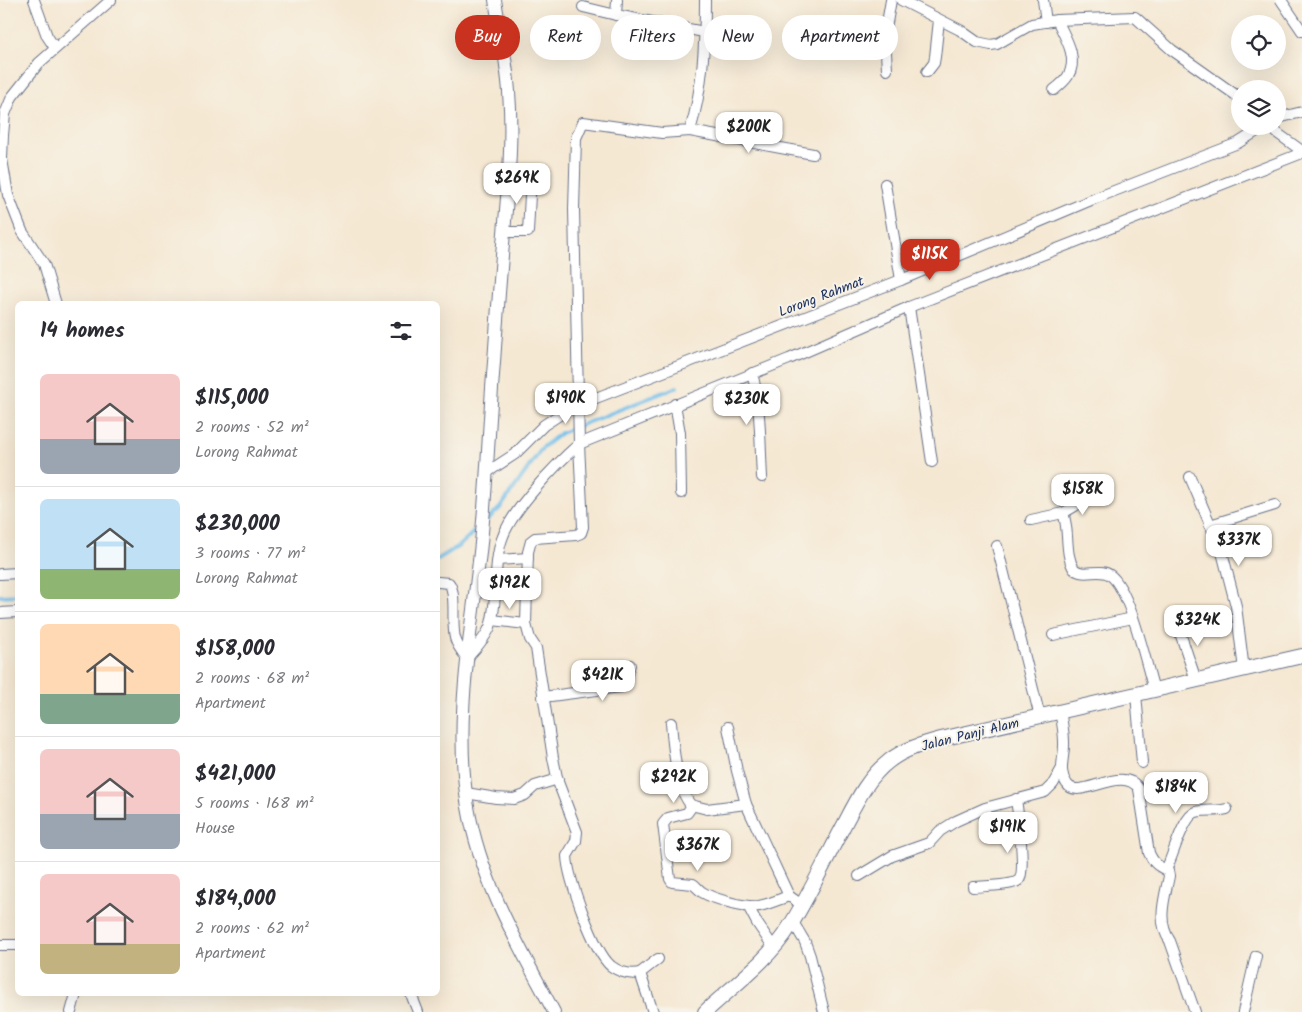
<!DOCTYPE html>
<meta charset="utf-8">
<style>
body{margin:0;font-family:Kalam,sans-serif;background:#f2f2f3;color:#2b2b33;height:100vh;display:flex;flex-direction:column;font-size:19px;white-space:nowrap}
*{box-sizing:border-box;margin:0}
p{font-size:16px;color:#7c7c81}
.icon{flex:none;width:28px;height:28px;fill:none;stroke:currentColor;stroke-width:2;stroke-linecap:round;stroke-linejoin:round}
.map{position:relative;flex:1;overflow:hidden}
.sheet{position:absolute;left:15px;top:301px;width:425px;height:695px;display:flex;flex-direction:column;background:#fff;border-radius:8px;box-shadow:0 5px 20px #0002}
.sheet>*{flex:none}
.banner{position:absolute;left:455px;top:15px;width:475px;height:45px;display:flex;gap:10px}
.buttons{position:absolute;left:1231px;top:15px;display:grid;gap:10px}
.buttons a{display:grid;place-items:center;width:55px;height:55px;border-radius:50%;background:#fff;box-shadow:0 5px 20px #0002;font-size:25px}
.price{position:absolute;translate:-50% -42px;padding:0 11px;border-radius:10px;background:#fff;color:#222;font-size:16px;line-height:32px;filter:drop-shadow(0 1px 2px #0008)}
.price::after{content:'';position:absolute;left:50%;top:30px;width:15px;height:11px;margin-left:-8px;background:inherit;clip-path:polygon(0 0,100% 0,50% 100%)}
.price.current{background:#c8321e;color:#fff}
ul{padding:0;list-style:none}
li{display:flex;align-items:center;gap:15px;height:125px;padding:0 25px}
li+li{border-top:1px solid #e1e1e2}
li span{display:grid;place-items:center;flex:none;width:140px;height:100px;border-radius:8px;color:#555}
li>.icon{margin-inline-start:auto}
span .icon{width:60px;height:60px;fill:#fffc;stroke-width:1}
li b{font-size:21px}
h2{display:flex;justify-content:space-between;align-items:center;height:60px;padding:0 25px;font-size:21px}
.chip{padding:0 18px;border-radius:22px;background:#fff;box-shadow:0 5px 20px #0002;font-size:18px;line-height:45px}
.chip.current{background:#c8321e;color:#fff}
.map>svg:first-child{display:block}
</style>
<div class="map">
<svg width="1302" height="1012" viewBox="0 0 1302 1012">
<rect width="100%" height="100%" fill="#f7f3e8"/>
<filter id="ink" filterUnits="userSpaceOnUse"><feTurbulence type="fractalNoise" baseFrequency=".02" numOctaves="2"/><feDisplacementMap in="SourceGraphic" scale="10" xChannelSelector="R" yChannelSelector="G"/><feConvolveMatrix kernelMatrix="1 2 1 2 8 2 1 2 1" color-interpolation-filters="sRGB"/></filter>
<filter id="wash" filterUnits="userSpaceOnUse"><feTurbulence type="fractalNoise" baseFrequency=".0096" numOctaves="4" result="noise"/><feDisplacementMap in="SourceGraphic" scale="20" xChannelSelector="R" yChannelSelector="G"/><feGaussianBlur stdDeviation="1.12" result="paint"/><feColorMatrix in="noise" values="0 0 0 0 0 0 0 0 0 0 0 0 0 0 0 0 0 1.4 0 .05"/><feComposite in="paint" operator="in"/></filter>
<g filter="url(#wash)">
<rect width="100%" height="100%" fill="#f5e8d3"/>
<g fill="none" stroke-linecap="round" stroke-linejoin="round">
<g stroke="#70beea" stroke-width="4">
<path d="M487 520 500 508 543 447 561 433 677 387"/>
<path d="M438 559 459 546 478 528"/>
<path d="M0 596 18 595"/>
</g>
</g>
</g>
<g filter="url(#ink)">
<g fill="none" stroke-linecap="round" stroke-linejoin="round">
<defs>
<g id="minor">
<path d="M34 0 47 36 55 48"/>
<path d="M617 0 616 15 704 32"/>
<path d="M901 0 960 30 977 42 991 45 997 44 1032 24 1057 20 1135 17 1172 50 1240 98"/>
<path d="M1043 0 1046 22"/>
<path d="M1281 0 1302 31"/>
<path d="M583 7 616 15"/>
<path d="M887 70 885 34 891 0"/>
<path d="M927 72 934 63 935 57 939 20"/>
<path d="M1054 90C1059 86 1065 81 1068 76 1079 58 1065 37 1057 20"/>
<path d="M1278 118 1302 112"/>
<path d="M1272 126 1277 133 1302 151"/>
<path d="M690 131 813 154"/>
<path d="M885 184 901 280"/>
<path d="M504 232H528L531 176 509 174"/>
<path d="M56 304 44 264 22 231 8 195 2 159 3 135 5 114 12 97 39 63 111 0"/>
<path d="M909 307 932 462"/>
<path d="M752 373C761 407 760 442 762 477"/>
<path d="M675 404 680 433 681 493"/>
<path d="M486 473 515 454 544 425 570 408 901 280 1096 198 1238 143 1265 126"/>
<path d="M1190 477 1222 552 1236 606 1244 670"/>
<path d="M1063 513 1075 506 1088 495"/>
<path d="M1031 520 1063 513C1070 531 1064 553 1074 569 1085 578 1099 567 1110 575 1130 589 1146 664 1154 690"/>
<path d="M1210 525 1275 505"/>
<path d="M997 546 1040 717"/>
<path d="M498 560 528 558"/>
<path d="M0 574 18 573"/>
<path d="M438 582 449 583C457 593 451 623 455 638 457 646 462 652 467 658 475 649 485 639 490 627 499 599 492 567 502 539 511 511 556 464 579 444L789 359 909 307 1302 153"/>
<path d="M0 613 18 612"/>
<path d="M492 620 526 624"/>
<path d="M1176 621 1196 680"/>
<path d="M1053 635 1133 618"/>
<path d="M1136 694 1142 763"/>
<path d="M543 697 620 687 623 685 630 665"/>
<path d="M1060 711C1062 722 1064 732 1064 742 1065 758 1057 770 1067 784 1078 802 1123 763 1139 789L1149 853C1154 864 1158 866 1168 871L1169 876C1165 897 1156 921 1170 941L1195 1012"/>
<path d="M671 723C673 744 676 789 691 805L707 809 746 804"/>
<path d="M728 727 737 771 746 804 789 896 802 905"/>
<path d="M466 793 496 798 514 799 525 795 535 786 558 779"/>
<path d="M692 806 687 813 668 818 663 824 670 879 672 882 693 884C696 886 699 890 702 892 713 899 746 908 759 906 769 904 780 899 789 896"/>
<path d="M1166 870C1173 856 1183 816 1196 812 1206 809 1217 812 1227 809"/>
<path d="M859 876 892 856 929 843 940 831 956 821 985 808 1045 792 1053 784 1061 770"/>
<path d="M973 887C982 886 1013 886 1019 880 1026 872 1018 812 1016 799"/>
<path d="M748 906 757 923 774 948"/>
<path d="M793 922 805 942 810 956 824 1012"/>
<path d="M0 945H18"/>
<path d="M658 959 640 973C630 975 619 972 611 966 594 952 568 878 567 856L576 841 577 832 558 782 553 758 536 648 530 639 526 624 528 552 531 541 535 538 576 535 581 533 583 527 579 444 574 209 576 138 583 122 662 133 690 131C703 87 705 46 705 0"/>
<path d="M640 973 653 1012"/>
<path d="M411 994 418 1012"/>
<path d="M71 1012 76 994"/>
<path d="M1243 1012 1256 956"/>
</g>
<path id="tertiary" d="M495 0C500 31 507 62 509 92 513 139 508 186 504 233 500 276 497 319 494 362 489 422 487 483 481 543 472 631 453 720 468 807 481 882 519 946 554 1012"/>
<path id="secondary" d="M705 1012C734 985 769 960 790 926 810 894 826 859 844 825 856 802 868 777 889 761 904 749 923 744 941 739L1302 656"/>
</defs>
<use href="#minor" stroke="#677087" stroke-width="12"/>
<use href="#tertiary" stroke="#677087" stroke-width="14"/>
<use href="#secondary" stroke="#677087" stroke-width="16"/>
<use href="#minor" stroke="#fff" stroke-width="10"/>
<use href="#tertiary" stroke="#fff" stroke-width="12"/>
<use href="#secondary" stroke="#fff" stroke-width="14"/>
</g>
</g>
<g text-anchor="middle" stroke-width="4" stroke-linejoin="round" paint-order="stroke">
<g font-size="14" fill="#1b2f5e" stroke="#f7f3e8">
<text transform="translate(821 296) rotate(-21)" y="5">Lorong Rahmat</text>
<text transform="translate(970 734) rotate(-14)" y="5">Jalan Panji Alam</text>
</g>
</g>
</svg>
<div class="buttons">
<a><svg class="icon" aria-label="locate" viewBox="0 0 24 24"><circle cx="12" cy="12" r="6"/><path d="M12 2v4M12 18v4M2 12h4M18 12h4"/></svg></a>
<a><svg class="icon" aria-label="layers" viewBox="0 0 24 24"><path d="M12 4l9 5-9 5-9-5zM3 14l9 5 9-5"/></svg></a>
</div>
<b class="price" style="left:749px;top:154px">$200K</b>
<b class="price" style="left:517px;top:205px">$269K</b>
<b class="price current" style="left:930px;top:281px">$115K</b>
<b class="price" style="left:566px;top:425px">$190K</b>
<b class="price" style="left:747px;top:426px">$230K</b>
<b class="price" style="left:1083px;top:516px">$158K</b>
<b class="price" style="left:1239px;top:567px">$337K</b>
<b class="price" style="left:510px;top:610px">$192K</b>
<b class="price" style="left:1198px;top:647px">$324K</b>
<b class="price" style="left:603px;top:702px">$421K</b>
<b class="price" style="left:674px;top:804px">$292K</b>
<b class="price" style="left:1176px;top:814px">$184K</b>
<b class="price" style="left:1008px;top:854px">$191K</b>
<b class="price" style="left:698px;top:872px">$367K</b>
<div class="banner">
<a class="chip current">Buy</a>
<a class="chip">Rent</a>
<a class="chip">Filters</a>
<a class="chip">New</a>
<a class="chip">Apartment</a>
</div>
<section class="sheet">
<h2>14 homes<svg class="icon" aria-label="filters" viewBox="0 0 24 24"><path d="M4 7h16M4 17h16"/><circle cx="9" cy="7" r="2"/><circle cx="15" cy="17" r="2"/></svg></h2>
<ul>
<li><span style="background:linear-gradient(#f6c9c9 65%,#9aa5b1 0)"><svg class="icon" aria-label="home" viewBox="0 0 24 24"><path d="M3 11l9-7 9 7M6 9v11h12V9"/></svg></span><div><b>$115,000</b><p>2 rooms · 52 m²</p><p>Lorong Rahmat</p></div></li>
<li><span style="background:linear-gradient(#bfe0f5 70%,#8fb573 0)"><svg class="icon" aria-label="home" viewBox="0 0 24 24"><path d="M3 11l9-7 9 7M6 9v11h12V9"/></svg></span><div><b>$230,000</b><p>3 rooms · 77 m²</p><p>Lorong Rahmat</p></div></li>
<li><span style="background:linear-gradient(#ffd9b3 70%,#7fa58c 0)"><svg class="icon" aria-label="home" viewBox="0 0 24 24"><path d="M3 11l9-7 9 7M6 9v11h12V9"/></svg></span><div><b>$158,000</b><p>2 rooms · 68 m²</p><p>Apartment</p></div></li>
<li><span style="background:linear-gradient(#f6c9c9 65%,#9aa5b1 0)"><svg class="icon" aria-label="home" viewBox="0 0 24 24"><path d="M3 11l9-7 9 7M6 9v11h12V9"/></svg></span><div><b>$421,000</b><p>5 rooms · 168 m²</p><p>House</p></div></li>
<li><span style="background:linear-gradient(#f6c9c9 70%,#c2b280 0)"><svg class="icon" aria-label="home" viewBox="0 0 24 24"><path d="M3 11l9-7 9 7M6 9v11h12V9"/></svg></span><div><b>$184,000</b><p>2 rooms · 62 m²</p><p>Apartment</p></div></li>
</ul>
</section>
</div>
